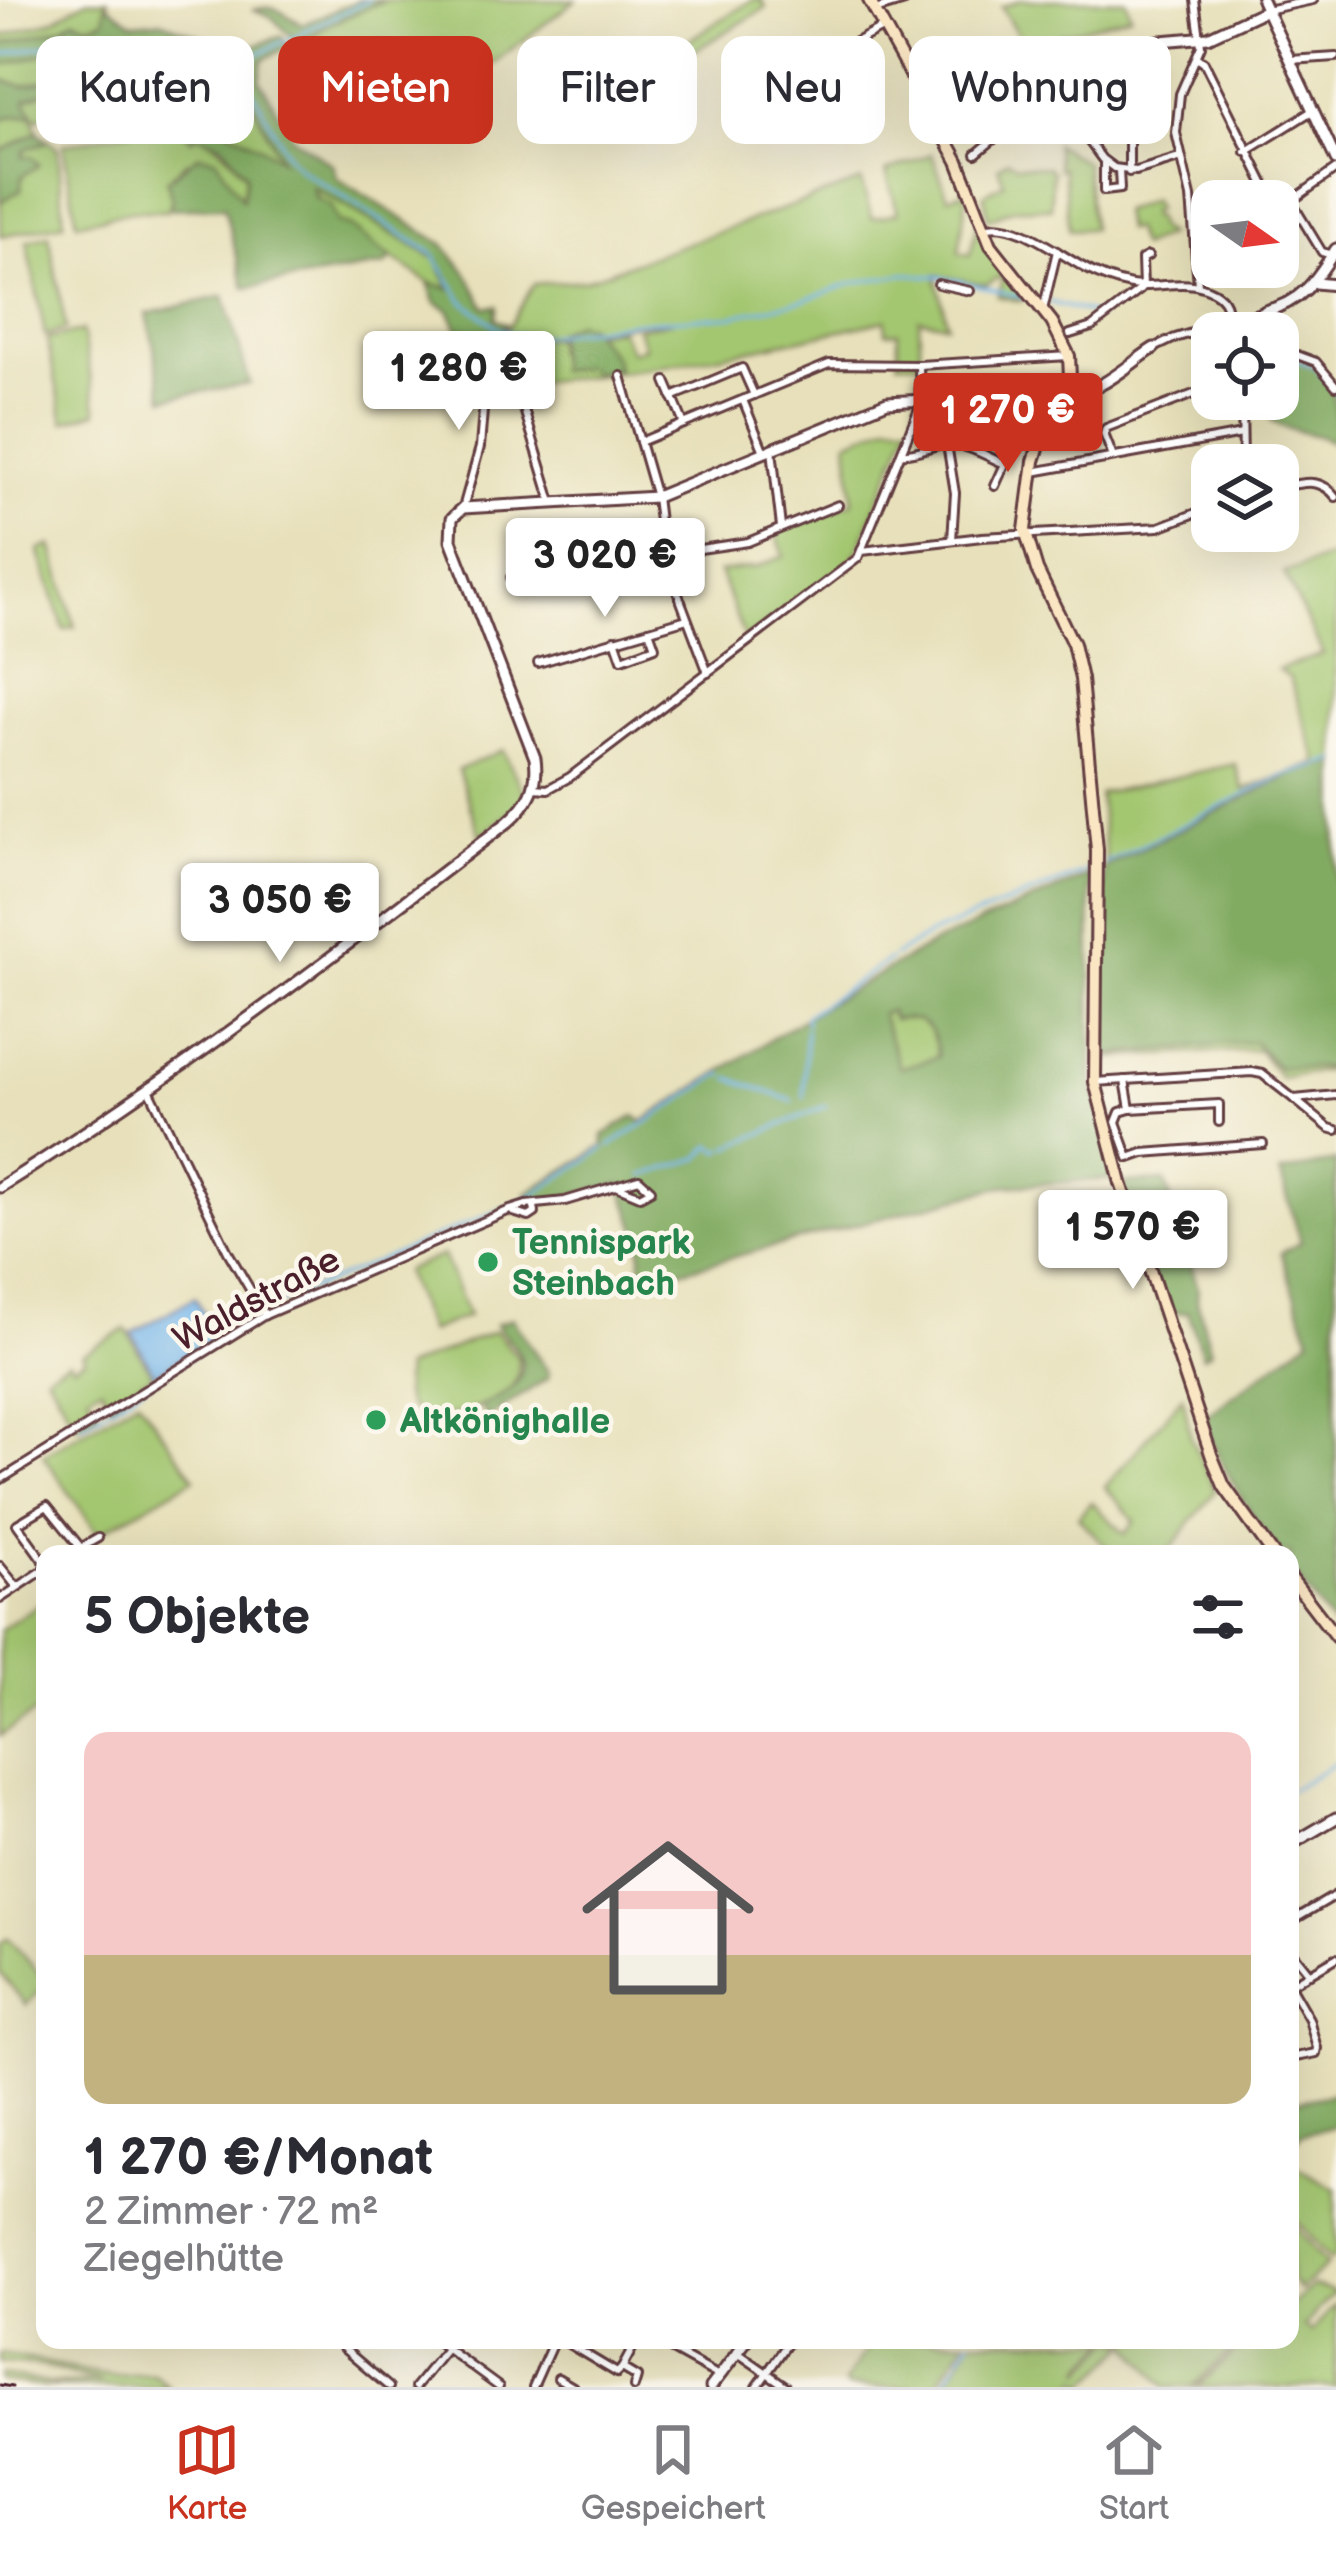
<!DOCTYPE html>
<html lang="de">
<meta charset="utf-8">
<style>
body{margin:0;font-family:"Balsamiq Sans",sans-serif;background:#f7f7f7;color:#2b2b33;height:100vh;display:flex;flex-direction:column;font-size:45px;white-space:nowrap}
*{box-sizing:border-box;margin:0}
p{font-size:39px;color:#7c7c81}
.icon{flex:none;width:66px;height:66px;fill:none;stroke:currentColor;stroke-width:2;stroke-linecap:round;stroke-linejoin:round}
.map{position:relative;flex:1;overflow:hidden}
.drawer{position:absolute;left:36px;top:1545px;width:1263px;height:804px;display:flex;flex-direction:column;background:#fff;border-radius:24px;box-shadow:0 12px 48px #0002}
.drawer>*{flex:none}
.hud{position:absolute;left:36px;top:36px;width:1266px;height:108px;display:flex;gap:24px}
.needle{width:78px;rotate:104deg}
.buttons{position:absolute;left:1191px;top:180px;display:grid;gap:24px}
.buttons a{display:grid;place-items:center;width:108px;height:108px;border-radius:24px;background:#fff;box-shadow:0 12px 48px #0002;font-size:60px}
.price{position:absolute;translate:-50% -102px;padding:0 27px;border-radius:12px;background:#fff;color:#222;font-size:39px;line-height:78px;filter:drop-shadow(0 3px 6px #0008)}
.price::after{content:'';position:absolute;left:50%;top:72px;width:36px;height:27px;margin-left:-18px;background:inherit;clip-path:polygon(0 0,100% 0,50% 100%)}
.price.active{background:#c8321e;color:#fff}
ul{padding:0;list-style:none}
li{display:grid;align-content:center;gap:24px;height:636px;padding:0 48px}
li span{display:grid;place-items:center;height:372px;border-radius:24px;color:#555}
li>.icon{margin-inline-start:auto}
span .icon{width:216px;height:216px;fill:#fffc;stroke-width:1}
li b{font-size:51px}
h2{display:flex;justify-content:space-between;align-items:center;height:144px;padding:0 48px;font-size:51px}
.tag{padding:0 42px;border-radius:24px;background:#fff;box-shadow:0 12px 48px #0002;font-size:42px;line-height:108px}
.tag.active{background:#c8321e;color:#fff}
.tab-bar{display:flex;justify-content:space-around;align-items:center;height:168px;border-top:3px solid #e1e1e2;background:#fff;font-size:33px;color:#7c7c81}
.tab-bar a{display:grid;justify-items:center;gap:6px}
.tab-bar .active{color:#c8321e}
.map>svg:first-child{display:block}
</style>
<div class="map">
<svg width="1336" height="2387" viewBox="0 0 1336 2387">
<rect width="100%" height="100%" fill="#fbf7ec"/>
<filter id="ink" filterUnits="userSpaceOnUse"><feTurbulence type="fractalNoise" baseFrequency=".00833" numOctaves="2"/><feDisplacementMap in="SourceGraphic" scale="24" xChannelSelector="R" yChannelSelector="G"/><feConvolveMatrix kernelMatrix="1 2 1 2 8 2 1 2 1" color-interpolation-filters="sRGB"/></filter>
<filter id="wash" filterUnits="userSpaceOnUse"><feTurbulence type="fractalNoise" baseFrequency=".004" numOctaves="4" result="noise"/><feDisplacementMap in="SourceGraphic" scale="48" xChannelSelector="R" yChannelSelector="G"/><feGaussianBlur stdDeviation="2.7" result="paint"/><feColorMatrix in="noise" values="0 0 0 0 0 0 0 0 0 0 0 0 0 0 0 0 0 1.4 0 .05"/><feComposite in="paint" operator="in"/></filter>
<g filter="url(#wash)">
<rect width="100%" height="100%" fill="#e7e0ba"/>
<g fill="#a3c66f" stroke="#76724d" stroke-width="3">
<path d="M87 0H108L105 20 90 25 74 19 63 27 0 45V37L53 20Z"/>
<path d="M385 0H576L491 65 433 82 379 39 372 47 423 84 350 105 300 44 326 26Z"/>
<path d="M752 0H761L766 8 689 54 684 43Z"/>
<path d="M1021 0H1126L1131 15 1024 45 1001 7Z"/>
<path d="M118 42C145 54 173 50 201 54 246 61 265 126 283 161 237 138 193 110 140 109L132 78C97 87 70 106 36 119L24 100 75 73 23 86 0 79V66L63 48Z"/>
<path d="M32 115 42 143 49 141 58 149 64 223 1 236 0 122 7 117Z"/>
<path d="M155 125C202 129 217 139 246 175L242 201 216 159 186 162 167 180 172 200 167 211H133L77 223 63 145Z"/>
<path d="M1055 144 1085 162 1092 229 1069 230 1063 168 1058 169Z"/>
<path d="M932 154 948 197 967 191 959 253 970 255 977 224 996 264 1023 294 1021 301 998 296 1003 275 986 285 936 275 947 324 919 319 921 362H898V332H886L885 320C765 348 642 373 520 384L526 338H554L558 370 589 367 591 373 616 368 614 358 592 332 620 329 631 352 645 347 637 328 673 321C618 321 560 345 505 333L534 284 585 280 861 181 872 218 898 213 886 172Z"/>
<path d="M1007 160 1017 165 1048 167 1052 172 1051 208H1015L988 219 984 194 1004 183 998 167Z"/>
<path d="M310 186 437 259 451 291 428 282 356 235 351 227 337 222C330 206 317 202 310 186Z"/>
<path d="M1152 200 1156 209 1150 212 1151 218 1155 217 1158 228 1167 235 1140 247 1133 229 1125 230 1122 211Z"/>
<path d="M49 235 66 329 45 335 27 241Z"/>
<path d="M82 331 97 412 64 422 47 339Z"/>
<path d="M890 423H910L858 551 847 565 745 640 719 572 757 567 784 556 776 532 853 502 848 441Z"/>
<path d="M52 545 75 627 64 630 39 550Z"/>
<path d="M1336 555V1069L1280 1078 1259 1050 1102 1058 1106 865 1099 794 1235 764 1244 790 1318 763 1290 678 1278 670 1323 654 1284 573Z"/>
<path d="M503 750 525 795 515 809 480 836 458 770Z"/>
<path d="M890 1011C923 1020 933 1021 938 1057L900 1069 881 1014Z"/>
<path d="M443 1255 468 1316 429 1332 404 1271Z"/>
<path d="M126 1329 152 1375 120 1394 122 1398 111 1404 101 1387 88 1394 98 1412 76 1425 46 1374 69 1361 73 1366 85 1359 82 1354Z"/>
<path d="M495 1331 518 1358C519 1369 519 1377 512 1386 496 1405 425 1433 408 1405 400 1393 406 1380 404 1368Z"/>
<path d="M1183 1396 1191 1438 1215 1491 1167 1554H1113L1078 1517 1091 1502 1125 1534 1135 1521 1105 1487Z"/>
<path d="M138 1399 195 1478 98 1534 43 1455Z"/>
<path d="M45 1600V1706L0 1736V1630Z"/>
<path d="M8 1938 45 1980V1986L26 2005 0 1972V1944Z"/>
<path d="M1290 2163 1336 2189V2255L1330 2260 1290 2213Z"/>
<path d="M1290 2221 1327 2265 1300 2290 1290 2279Z"/>
<path d="M1313 2286 1335 2292 1304 2326 1311 2332 1336 2304V2387H1196L1250 2340H1290V2306Z"/>
<path d="M865 2340H967L934 2387H847L844 2383 867 2349 862 2344Z"/>
<path d="M972 2340H1110L1084 2366V2370L1113 2340H1122L1127 2346 1085 2385 1080 2379 1071 2387H943Z"/>
<path d="M1127 2340H1244L1191 2387H1166Z"/>
<path d="M0 2354C37 2358 69 2370 106 2374 122 2376 137 2372 154 2374L169 2387H44L0 2381V2374L53 2384 101 2381 42 2366 0 2363Z"/>
</g>
<g fill="#82ab62" stroke="#666546" stroke-width="3" fill-rule="evenodd">
<path d="M359 0H385L326 26 300 44 270 16 255 10C279 2 285 18 304 24Z"/>
<path d="M106 4 133 23 161 21 240 51 281 36 289 46 263 60 260 80 292 137 333 165 337 178 443 244 467 273 485 307 497 306 495 319 506 324 496 341 458 329 449 310 435 302 428 282 450 289 436 259 312 187 315 198 330 205 337 222 351 227 391 258 386 265 245 288 224 207 169 209 172 200 167 180 199 155 216 158 242 199 246 174 222 144 198 135 191 139 180 127 155 125 140 109C194 110 237 131 281 159L237 73 210 56 150 50 118 42 63 48 0 66V45L63 27 74 19 90 25 104 20Z"/>
<path d="M75 73 84 77 25 100 33 114 7 117 0 122V79L23 86Z"/>
<path d="M37 132 49 141 25 149 23 157 32 156 39 165 22 176 21 190 0 202V152Z"/>
<path d="M224 296 250 384 164 398 147 314Z"/>
<path d="M576 322 588 325 615 358 617 369 591 373 588 367 557 370 556 332Z"/>
<path d="M1278 350C1336 375 1336 380 1336 444 1308 426 1271 439 1260 399H1278Z"/>
<path d="M1336 761V1067L1278 1068 1254 1042 1102 1055 1104 867 1295 773Z"/>
<path d="M1090 875 1092 1079 1118 1179 1003 1186 661 1276 641 1285V1241L621 1184 533 1205 527 1193 604 1146 603 1135 635 1116 642 1122 821 1007 934 943ZM890 1011 893 1020C924 1014 934 1028 938 1057L900 1068 881 1014Z"/>
<path d="M1336 1161V1631L1290 1568V1554H1280C1248 1510 1221 1470 1203 1418L1310 1338 1281 1253 1301 1242 1280 1173Z"/>
<path d="M1165 1181 1198 1288 1197 1300 1211 1351 1203 1356 1188 1312 1165 1314 1121 1183Z"/>
<path d="M512 1318 549 1373 548 1378 487 1418 480 1407C503 1397 537 1378 515 1348 509 1338 501 1335 496 1324Z"/>
<path d="M1292 2086 1296 2101 1336 2093V2126L1301 2134 1290 2149Z"/>
</g>
<path fill="#75b6ea" stroke="#606a8a" stroke-width="3" d="M195 1297 217 1338 154 1374 132 1333Z"/>
<g fill="none" stroke-linecap="round" stroke-linejoin="round">
<g stroke="#75b6ea" stroke-width="3">
<path d="M0 55 89 36 123 34 211 47 238 64 368 0"/>
<path d="M238 64 289 157 300 169 432 253 463 301 498 328 513 334 535 337 634 322 732 316 804 300 853 283 906 274 944 277 1026 298"/>
<path d="M1049 302 1100 316"/>
<path d="M1278 353 1315 367 1336 393"/>
<path d="M1105 863 1283 776 1336 760"/>
<path d="M894 956 931 934 1090 870"/>
<path d="M806 1024 805 1016 890 959"/>
<path d="M729 1078 793 1101"/>
<path d="M804 1097 806 1029"/>
<path d="M610 1146 721 1074 724 1075"/>
<path d="M729 1147 826 1106"/>
<path d="M643 1176 700 1158 711 1145 719 1151 724 1149"/>
<path d="M271 1306 527 1199 605 1148"/>
<path d="M81 1425 260 1314"/>
<path d="M1290 1790 1336 1763"/>
<path d="M960 2357 971 2340"/>
<path d="M941 2387 958 2361"/>
</g>
</g>
</g>
<g filter="url(#ink)">
<g fill="none" stroke-linecap="round" stroke-linejoin="round">
<defs>
<g id="minor">
<path d="M1195 0 1201 46 1180 94 1176 133 1191 197 1198 285"/>
<path d="M875 10 905 1"/>
<path d="M1266 10 1313 0"/>
<path d="M850 45 884 27"/>
<path d="M1197 57 1204 62 1273 201"/>
<path d="M1289 60 1336 57"/>
<path d="M1118 79 1129 123V172"/>
<path d="M1026 82 1051 118 1085 136 1102 159 1114 168 1136 171 1179 158"/>
<path d="M1079 91 1095 119"/>
<path d="M1082 133 1104 113 1158 102 1159 71"/>
<path d="M1246 152 1312 111"/>
<path d="M976 154 1048 94"/>
<path d="M1104 163V191L1120 189 1119 170"/>
<path d="M1291 201 1322 252 1333 255"/>
<path d="M1278 211 1336 169"/>
<path d="M984 228C1018 217 1064 260 1095 273 1108 279 1126 285 1140 286 1167 287 1189 278 1214 292 1233 303 1224 317 1229 333"/>
<path d="M1197 272 1212 265"/>
<path d="M938 284 970 291"/>
<path d="M1043 310 1057 251"/>
<path d="M1247 316 1262 333"/>
<path d="M1070 334 1092 327 1140 290 1143 287 1142 259 1148 256"/>
<path d="M1154 348 1175 338 1264 311"/>
<path d="M1278 348 1316 362 1336 386"/>
<path d="M621 376 656 497 663 554 708 673"/>
<path d="M666 381 684 424"/>
<path d="M1205 388 1213 405"/>
<path d="M672 397 742 368 754 395"/>
<path d="M1242 399 1243 465"/>
<path d="M743 400 764 452"/>
<path d="M523 406 552 502"/>
<path d="M640 442 829 364 919 365 1069 356"/>
<path d="M947 444 955 493 952 540"/>
<path d="M772 450 781 527"/>
<path d="M902 453C918 455 932 443 949 444 967 444 988 457 1005 464L995 486"/>
<path d="M1113 457 1104 434 1106 428 1204 390 1200 365 1212 360"/>
<path d="M1033 472 1242 434"/>
<path d="M1278 488C1301 483 1320 476 1336 497"/>
<path d="M463 508 480 447 487 362"/>
<path d="M862 551 982 537 1159 527 1212 507"/>
<path d="M529 574 511 577 513 586H521L529 574 748 542 838 505"/>
<path d="M615 639 622 659 655 647 649 630"/>
<path d="M538 663 687 619"/>
<path d="M534 788 548 789 570 777 858 558 920 406 919 365"/>
<path d="M1125 1080 1130 1109 1120 1112 1116 1122 1129 1158 1143 1153 1263 1144"/>
<path d="M1095 1082 1252 1072 1262 1074 1294 1099"/>
<path d="M149 1089 228 1252 265 1315"/>
<path d="M1336 1095 1294 1099 1329 1128 1336 1130"/>
<path d="M1130 1109 1219 1104V1122"/>
<path d="M513 1212 529 1217 535 1213 534 1206"/>
<path d="M0 1480 265 1315 510 1210 526 1205 565 1201 639 1179 651 1190 640 1196 616 1186"/>
<path d="M70 1554 98 1538"/>
<path d="M45 1563 17 1524 47 1506 81 1548"/>
<path d="M0 1566 17 1587"/>
<path d="M0 1599 45 1569"/>
<path d="M1290 1922 1336 1895"/>
<path d="M1290 1949 1310 1974"/>
<path d="M1290 1985 1336 1958"/>
<path d="M1290 1986 1309 2019 1317 2048 1316 2053 1290 2058"/>
<path d="M435 2340 499 2387"/>
<path d="M562 2340 617 2373 622 2368"/>
<path d="M654 2340 719 2376"/>
<path d="M343 2348 389 2387"/>
<path d="M738 2353 787 2387"/>
<path d="M558 2378 573 2387"/>
<path d="M415 2387 446 2349"/>
<path d="M533 2387 554 2340"/>
<path d="M634 2387 637 2377 622 2368 637 2340"/>
<path d="M757 2387 790 2340"/>
</g>
<g id="tertiary">
<path d="M1262 0 1336 160"/>
<path d="M945 138 1017 88 1062 63 1125 44 1208 37 1266 10"/>
<path d="M1315 283 1336 285"/>
<path d="M1265 311C1303 302 1316 280 1336 249"/>
<path d="M1066 393C1099 396 1128 364 1154 348"/>
<path d="M0 1187C176 1077 343 949 508 822 529 804 539 786 535 758L451 540 452 518 463 508 656 497 887 402 1043 394 1060 402"/>
<path d="M1290 1845 1336 1818"/>
<path d="M711 2387 747 2340"/>
</g>
<g id="secondary">
<path d="M869 0 958 161 991 245 1052 322 1069 356 1070 377 1066 393 1046 423 1034 461 1025 530 1037 570 1073 644 1081 679 1097 850 1095 1082 1121 1183 1212 1457 1224 1486 1273 1554"/>
<path d="M1290 1577 1336 1637"/>
</g>
</defs>
<use href="#minor" stroke="#623c40" stroke-width="12"/>
<use href="#tertiary" stroke="#623c40" stroke-width="15"/>
<use href="#secondary" stroke="#623c40" stroke-width="16"/>
<use href="#minor" stroke="#fff" stroke-width="6"/>
<use href="#tertiary" stroke="#fff" stroke-width="9"/>
<use href="#secondary" stroke="#fbe6c4" stroke-width="10"/>
<path stroke="#4a1f2b" stroke-width="3" d="M0 2385 12 2387"/>
</g>
</g>
<g fill="#2e9e5b" stroke="#fbf7ec" stroke-width="4.5">
<circle cx="488" cy="1262" r="12"/>
<circle cx="376" cy="1420" r="12"/>
</g>
<g text-anchor="middle" stroke-width="9" stroke-linejoin="round" paint-order="stroke">
<g font-size="36" font-weight="bold" fill="#27864d" stroke="#fbf7ec" text-anchor="start">
<text x="512" y="1254">Tennispark<tspan x="512" dy="41">Steinbach</tspan></text>
<text x="400" y="1433">Altkönighalle</text>
</g>
<g font-size="36" fill="#4a1f2b" stroke="#fbf7ec">
<text transform="translate(256 1298) rotate(-28)" y="13">Waldstraße</text>
</g>
</g>
</svg>
<div class="buttons">
<a><svg class="needle" viewBox="-14 -14 28 28"><path d="M0-13l5 13h-10z" fill="#e53935"/><path d="M0 13l5-13h-10z" fill="#7c7c81"/></svg></a>
<a><svg class="icon" aria-label="locate" viewBox="0 0 24 24"><circle cx="12" cy="12" r="6"/><path d="M12 2v4M12 18v4M2 12h4M18 12h4"/></svg></a>
<a><svg class="icon" aria-label="layers" viewBox="0 0 24 24"><path d="M12 4l9 5-9 5-9-5zM3 14l9 5 9-5"/></svg></a>
</div>
<b class="price" style="left:459px;top:433px">1 280 €</b>
<b class="price active" style="left:1008px;top:475px">1 270 €</b>
<b class="price" style="left:605px;top:620px">3 020 €</b>
<b class="price" style="left:280px;top:965px">3 050 €</b>
<b class="price" style="left:1133px;top:1292px">1 570 €</b>
<div class="hud">
<a class="tag">Kaufen</a>
<a class="tag active">Mieten</a>
<a class="tag">Filter</a>
<a class="tag">Neu</a>
<a class="tag">Wohnung</a>
</div>
<section class="drawer">
<h2>5 Objekte<svg class="icon" aria-label="filters" viewBox="0 0 24 24"><path d="M4 7h16M4 17h16"/><circle cx="9" cy="7" r="2"/><circle cx="15" cy="17" r="2"/></svg></h2>
<ul>
<li><span style="background:linear-gradient(#f6c9c9 60%,#c2b280 0)"><svg class="icon" aria-label="home" viewBox="0 0 24 24"><path d="M3 11l9-7 9 7M6 9v11h12V9"/></svg></span><div><b>1 270 €/Monat</b><p>2 Zimmer · 72 m²</p><p>Ziegelhütte</p></div></li>
</ul>
</section>
</div>
<nav class="tab-bar">
<a class="active"><svg class="icon" aria-label="map" viewBox="0 0 24 24"><path d="M3 6l6-2 6 2 6-2v14l-6 2-6-2-6 2zM9 4v14M15 6v14"/></svg>Karte</a>
<a><svg class="icon" aria-label="saved" viewBox="0 0 24 24"><path d="M7 4h10v16l-5-4-5 4z"/></svg>Gespeichert</a>
<a><svg class="icon" aria-label="home" viewBox="0 0 24 24"><path d="M3 11l9-7 9 7M6 9v11h12V9"/></svg>Start</a>
</nav>
